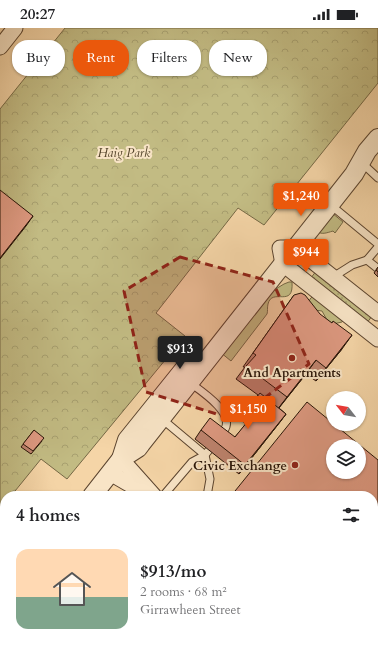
<!DOCTYPE html>
<meta charset="utf-8">
<style>
body{margin:0;font-family:Cardo,serif;background:#f2f2f2;color:#202124;height:100vh;display:flex;flex-direction:column;font-size:15px;white-space:nowrap}
*{box-sizing:border-box;margin:0}
p{font-size:13px;color:#757577}
.icon{flex:none;width:22px;height:22px;fill:none;stroke:currentColor;stroke-width:2;stroke-linecap:round;stroke-linejoin:round}
.map{position:relative;flex:1;overflow:hidden}
.side{position:absolute;left:0px;top:463px;width:378px;height:156px;display:flex;flex-direction:column;background:#fff;border-radius:16px 16px 0 0;box-shadow:0 1px 3px #0004}
.side>*{flex:none}
.top-card{position:absolute;left:12px;top:12px;width:354px;height:36px;display:flex;gap:8px}
.needle{width:26px;rotate:301deg}
.fabs{position:absolute;left:326px;top:363px;display:grid;gap:8px}
.fabs a{display:grid;place-items:center;width:40px;height:40px;border-radius:50%;background:#fff;box-shadow:0 1px 3px #0004;font-size:20px}
.price{position:absolute;translate:-50% -34px;padding:0 9px;border-radius:4px;background:#ea580c;color:#fff;font-size:13px;line-height:26px;filter:drop-shadow(0 1px 2px #0008)}
.price::after{content:'';position:absolute;left:50%;top:24px;width:12px;height:9px;margin-left:-6px;background:inherit;clip-path:polygon(0 0,100% 0,50% 100%)}
.price.selected{background:#222;color:#fff}
ul{padding:0;list-style:none}
li{display:flex;align-items:center;gap:12px;height:100px;padding:0 16px}
li+li{border-top:1px solid #e0e0e0}
li span{display:grid;place-items:center;flex:none;width:112px;height:80px;border-radius:12px;color:#555}
li>.icon{margin-inline-start:auto}
span .icon{width:48px;height:48px;fill:#fffc;stroke-width:1}
li b{font-size:17px}
h2{display:flex;justify-content:space-between;align-items:center;height:48px;padding:0 16px;font-size:17px}
.chip{padding:0 14px;border-radius:16px;background:#fff;box-shadow:0 1px 3px #0004;font-size:14px;line-height:36px}
.chip.selected{background:#ea580c;color:#fff}
.status{display:flex;justify-content:space-between;align-items:center;height:28px;padding:0 20px;background:#fff;direction:ltr}
.status svg{height:11px;fill:currentColor}
.map>svg:first-child{display:block}
</style>
<div class="status"><b>20:27</b><svg viewBox="0 0 49 12"><path d="M0 12V9h3v3zM5 12V6h3v6zM10 12V3h3v9zM15 12V0h3v12zM26 1h20v11H26zM47 4h2v5h-2z"/></svg></div>
<div class="map">
<svg width="378" height="619" viewBox="0 0 378 619">
<defs>
<pattern id="park-crowns" width="20" height="18" patternUnits="userSpaceOnUse"><rect width="20" height="18" fill="#c2bb83"/><path d="M2 6a3 3 0 1 1 6 0M12 15a3 3 0 1 1 6 0" fill="none" stroke="#a7a070"/></pattern>
<pattern id="garden-dots" width="8" height="8" patternUnits="userSpaceOnUse"><rect width="8" height="8" fill="#c2bb83"/><path d="M2 2h.1M6 6h.1" fill="none" stroke="#a7a070" stroke-width="1.8" stroke-linecap="round"/></pattern>
</defs>
<rect width="100%" height="100%" fill="#f5d5a7"/>
<filter id="stains"><feTurbulence type="fractalNoise" baseFrequency=".005" numOctaves="4"/><feColorMatrix values="0 0 0 0 .2 0 0 0 0 .09 0 0 0 0 .02 0 0 0 .5 -.17"/></filter>
<radialGradient id="worn" r=".72"><stop offset=".6" stop-color="#630" stop-opacity="0"/><stop offset="1" stop-color="#630" stop-opacity=".3"/></radialGradient>
<g fill="#c2bb83" stroke="#756845">
<path d="M332 185 343 194 335 205 333 203C326 205 322 207 316 203Z"/>
<path d="M289 254H292C294 281 272 259 268 276 267 280 268 283 267 286L231 333 220 324 274 262 284 256Z"/>
<path d="M314 267 345 291 342 294 333 296 327 292 322 283 315 282 309 274 310 271Z"/>
</g>
<path fill="url(#park-crowns)" stroke="#756845" d="M65 0H378V55L264 197 238 180 156 285 185 308 67 451 41 431 11 468H5V475L0 481V81Z"/>
<path fill="url(#garden-dots)" stroke="#756845" d="M317 242 373 287 366 296 310 251Z"/>
<g fill="none" stroke-linecap="round" stroke-linejoin="round">
<defs>
<g id="service">
<path d="M361 134 378 150"/>
<path d="M321 169 378 216"/>
<path d="M367 232 377 240"/>
<path d="M333 249 352 237 367 232 378 219"/>
<path d="M189 354C201 363 234 384 225 401 224 404 221 407 219 409"/>
<path d="M162 391 205 427 209 422"/>
<path d="M163 468 192 434 205 427 210 451 207 468"/>
</g>
<g id="minor">
<path d="M0 19 15 0"/>
<path d="M378 285 296 220H280L283 236 378 311"/>
<path d="M121 431 154 468"/>
<path d="M110 445 148 467"/>
<path d="M337 614 344 619"/>
</g>
<g id="tertiary">
<path d="M121 431 127 412 193 330"/>
<path d="M92 468 121 431 138 420 141 416 354 146 367 123 378 110"/>
<path d="M0 587 5 580"/>
</g>
</defs>
<use href="#service" stroke="#5b442f" stroke-width="9"/>
<use href="#minor" stroke="#5b442f" stroke-width="17"/>
<use href="#tertiary" stroke="#5b442f" stroke-width="20"/>
<use href="#service" stroke="#f8e4c6" stroke-width="7"/>
<use href="#minor" stroke="#f8e4c6" stroke-width="15"/>
<use href="#tertiary" stroke="#f8e4c6" stroke-width="18"/>
</g>
<g fill="#bf846f" stroke="#281407">
<path d="M378 239V249L374 245Z"/>
<path d="M294 267 342 321 316 353 306 346 279 380 286 386 280 394 239 446 195 411 201 402 235 409 246 396 240 391 258 367 236 351 245 339H243Z"/>
<path d="M34 402 42 413 31 426 21 419Z"/>
<path d="M378 432V609L373 605V468Z"/>
<path d="M35 614H103L99 619H41Z"/>
</g>
<g fill="#9b6b5a" stroke="#281407">
<path d="M33 188 26 198 0 231V230Z"/>
<path d="M352 307 342 321 316 353 326 340Z"/>
<path d="M316 332 306 346 277 382 287 369Z"/>
<path d="M286 386 280 394 239 446 245 437Z"/>
</g>
<g fill="#de9981" stroke="#281407" fill-rule="evenodd">
<path d="M0 162 33 188 0 230Z"/>
<path d="M378 239V244L376 242Z"/>
<path d="M301 265 305 267 320 286 332 295 333 293 352 307 326 340 316 332 287 369 246 338 256 327 253 325 294 267Z"/>
<path d="M260 365 286 386 245 437 201 402 210 390 235 409 252 388 246 383Z"/>
<path d="M307 374 378 432V496L373 502V468H231ZM333 418H359V444H333Z"/>
<path d="M34 402 44 410 33 423 23 416Z"/>
<path d="M378 496V600L373 595V502Z"/>
<path d="M55 614H102L98 619H62Z"/>
<path d="M121 614H270L277 619H117Z"/>
</g>
<path fill="#8f2418" fill-opacity="0.2" stroke="#8f2418" stroke-width="3" stroke-dasharray="8 5" stroke-linejoin="round" d="M180 229 273 254 309 336 236 392 146 364 124 263Z"/>
<g fill="#8f2418" stroke="#f8e4c6" stroke-width="1.5">
<circle cx="292" cy="330" r="4"/>
<circle cx="295" cy="437" r="4"/>
</g>
<g text-anchor="middle" stroke-width="4" stroke-linejoin="round" paint-order="stroke">
<g font-size="13" font-style="italic" fill="#56462c" stroke="#f8e4c6">
<text x="124" y="129">Haig Park</text>
</g>
<g font-size="13" font-weight="bold" fill="#281407" stroke="#f8e4c6">
<text x="292" y="349">And Apartments</text>
<text x="287" y="442" text-anchor="end">Civic Exchange</text>
</g>
</g>
<rect width="100%" height="100%" filter="url(#stains)"/>
<rect width="100%" height="100%" fill="url(#worn)"/>
</svg>
<div class="fabs">
<a><svg class="needle" viewBox="-14 -14 28 28"><path d="M0-13l5 13h-10z" fill="#e53935"/><path d="M0 13l5-13h-10z" fill="#757577"/></svg></a>
<a><svg class="icon" aria-label="layers" viewBox="0 0 24 24"><path d="M12 4l9 5-9 5-9-5zM3 14l9 5 9-5"/></svg></a>
</div>
<b class="price" style="left:301px;top:189px">$1,240</b>
<b class="price" style="left:306px;top:245px">$944</b>
<b class="price selected" style="left:180px;top:342px">$913</b>
<b class="price" style="left:248px;top:402px">$1,150</b>
<div class="top-card">
<a class="chip">Buy</a>
<a class="chip selected">Rent</a>
<a class="chip">Filters</a>
<a class="chip">New</a>
</div>
<section class="side">
<h2>4 homes<svg class="icon" aria-label="filters" viewBox="0 0 24 24"><path d="M4 7h16M4 17h16"/><circle cx="9" cy="7" r="2"/><circle cx="15" cy="17" r="2"/></svg></h2>
<ul>
<li><span style="background:linear-gradient(#ffd9b3 60%,#7fa58c 0)"><svg class="icon" aria-label="home" viewBox="0 0 24 24"><path d="M3 11l9-7 9 7M6 9v11h12V9"/></svg></span><div><b>$913/mo</b><p>2 rooms · 68 m²</p><p>Girrawheen Street</p></div></li>
</ul>
</section>
</div>
